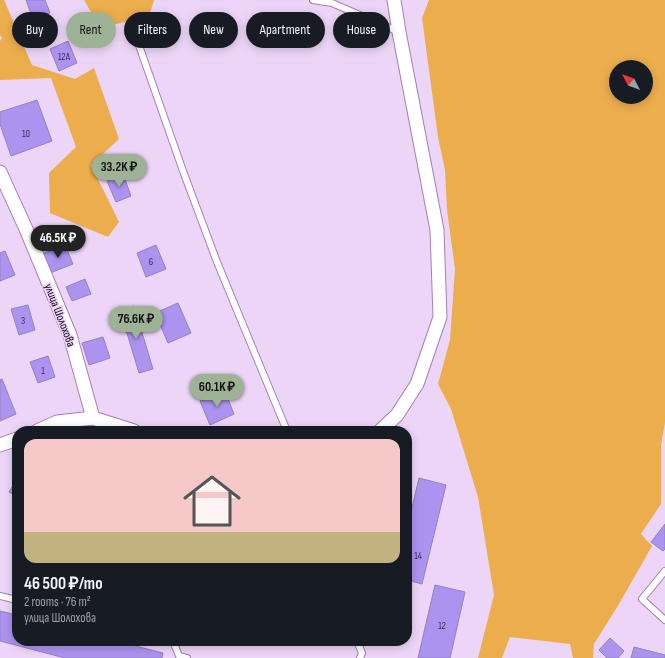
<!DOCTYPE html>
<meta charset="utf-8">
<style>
body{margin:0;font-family:"Sofia Sans Condensed",sans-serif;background:#20242c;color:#f1f3f6;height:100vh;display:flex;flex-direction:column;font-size:15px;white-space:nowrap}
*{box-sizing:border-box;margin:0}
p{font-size:13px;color:#9ea1a6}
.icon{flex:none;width:22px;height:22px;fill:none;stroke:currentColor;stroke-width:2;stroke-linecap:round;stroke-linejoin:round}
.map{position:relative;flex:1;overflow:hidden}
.sheet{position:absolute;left:12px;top:426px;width:400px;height:220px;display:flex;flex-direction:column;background:#171b24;border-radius:16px;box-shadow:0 2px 10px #0003}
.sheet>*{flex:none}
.guide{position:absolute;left:12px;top:12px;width:400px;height:36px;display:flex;gap:8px}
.needle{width:26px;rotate:311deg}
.fabs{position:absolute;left:609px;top:60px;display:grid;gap:8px}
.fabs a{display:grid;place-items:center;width:44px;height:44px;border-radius:50%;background:#171b24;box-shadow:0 2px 10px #0003;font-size:20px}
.price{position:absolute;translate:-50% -34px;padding:0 9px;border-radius:14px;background:#9eb295;color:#111;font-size:13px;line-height:26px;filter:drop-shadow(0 1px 2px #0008)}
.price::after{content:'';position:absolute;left:50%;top:24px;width:12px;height:9px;margin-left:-6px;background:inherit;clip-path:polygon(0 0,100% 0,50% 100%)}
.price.active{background:#222;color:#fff}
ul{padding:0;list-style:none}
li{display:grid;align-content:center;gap:8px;height:212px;padding:0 12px}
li+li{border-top:1px solid #363941}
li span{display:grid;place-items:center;height:124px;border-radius:12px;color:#555}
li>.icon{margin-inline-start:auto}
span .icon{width:72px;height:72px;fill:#fffc;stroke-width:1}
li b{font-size:17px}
.tag{padding:0 14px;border-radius:18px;background:#171b24;box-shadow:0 2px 10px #0003;font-size:14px;line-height:36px}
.tag.active{background:#9eb295;color:#111}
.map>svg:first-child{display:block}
</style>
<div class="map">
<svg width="665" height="658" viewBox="0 0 665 658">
<rect width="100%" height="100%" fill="#edd5f8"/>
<g fill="#ecae4d" fill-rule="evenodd">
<path d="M0 0H4L32 65 75 79 94 68 119 139 91 165 119 222 108 237 50 213 49 173 76 147 51 78 0 80V41L2 38 0 35Z"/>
<path d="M84 0H154L149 16 100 28Z"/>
<path d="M429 0H665V423L661 445V504L641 534 652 546 619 604 594 644 593 658H573L570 644 510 637 502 658H478L494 595 478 497 451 409 438 384 450 340 455 269 447 210 445 170 438 137 422 18ZM616 67H646V97H616Z"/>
</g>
<g fill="#ac93f0" stroke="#9182be">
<path d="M26 0H45L50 13 33 19Z"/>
<path d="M68 41 77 63 59 71 50 49Z"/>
<path d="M37 100 52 141 11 156 0 124V112Z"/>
<path d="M123 174 131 196 116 202 107 181Z"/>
<path d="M65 245 73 264 50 273 42 254Z"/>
<path d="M156 245 166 269 146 277 137 253Z"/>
<path d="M5 251 15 275 0 281V253Z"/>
<path d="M85 279 91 294 72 301 66 287Z"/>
<path d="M178 303 191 333 168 343 155 313Z"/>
<path d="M28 305 35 330 19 335 11 309Z"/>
<path d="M134 306 153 369 139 373 120 310Z"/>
<path d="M103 337 110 358 89 365 82 343Z"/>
<path d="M48 356 55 377 38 383 30 362Z"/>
<path d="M2 379 16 414 0 421V380Z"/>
<path d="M225 391 234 414 210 425 200 401Z"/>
<path d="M419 478 446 485 422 584 407 580V529Z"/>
<path d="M17 479V497L9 492Z"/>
<path d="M665 524V549L663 551 651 542Z"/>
<path d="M435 585 465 592 450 658H418Z"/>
<path d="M0 611 17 615V641H116L163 653 162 658H65L0 641Z"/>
<path d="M610 638 624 651 618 658H607L599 650Z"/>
<path d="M634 647 665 655V658H631Z"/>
</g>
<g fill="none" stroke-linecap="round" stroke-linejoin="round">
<defs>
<g id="service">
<path d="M313 0 332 3 399 32"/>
<path d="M135 34 183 171 217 262 287 431"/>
<path d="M665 571 642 599 665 620"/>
<path d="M0 596 17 600"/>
<path d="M173 641 179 656 187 658"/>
<path d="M357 641 362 653 360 658"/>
</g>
<g id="minor">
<path d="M0 172 26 229 70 335 93 418"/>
<path d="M37 431 57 422 93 418 134 431"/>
<path d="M380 431 397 415 417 384 440 317 437 230 399 32 394 0"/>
<path d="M0 445 17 439"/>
</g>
</defs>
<use href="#service" stroke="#a57fb5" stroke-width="8"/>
<use href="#minor" stroke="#a57fb5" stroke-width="15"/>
<use href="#service" stroke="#fff" stroke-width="6"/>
<use href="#minor" stroke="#fff" stroke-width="13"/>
</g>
<g text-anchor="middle" stroke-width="3" stroke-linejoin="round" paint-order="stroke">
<g font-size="10" fill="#3b2a50">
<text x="64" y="60">12А</text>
<text x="26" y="137">10</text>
<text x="151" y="265">6</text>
<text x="23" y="324">3</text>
<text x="43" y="374">1</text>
<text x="418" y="559">14</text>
<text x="442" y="629">12</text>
</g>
<g font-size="12" fill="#15071b" stroke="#edd5f8">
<text transform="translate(60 315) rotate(69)" y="4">улица Шолохова</text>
</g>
</g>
</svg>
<div class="fabs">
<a><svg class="needle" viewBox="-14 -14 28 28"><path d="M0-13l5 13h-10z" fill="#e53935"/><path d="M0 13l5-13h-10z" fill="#9ea1a6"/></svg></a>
</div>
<b class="price" style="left:119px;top:188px">33.2K ₽</b>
<b class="price active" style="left:58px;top:259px">46.5K ₽</b>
<b class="price" style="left:136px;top:340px">76.6K ₽</b>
<b class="price" style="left:217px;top:408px">60.1K ₽</b>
<div class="guide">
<a class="tag">Buy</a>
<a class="tag active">Rent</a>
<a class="tag">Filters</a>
<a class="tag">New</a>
<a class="tag">Apartment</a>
<a class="tag">House</a>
</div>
<section class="sheet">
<ul>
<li><span style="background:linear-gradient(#f6c9c9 75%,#c2b280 0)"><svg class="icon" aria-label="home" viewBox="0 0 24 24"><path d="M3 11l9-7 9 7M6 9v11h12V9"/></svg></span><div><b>46 500 ₽/mo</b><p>2 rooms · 76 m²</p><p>улица Шолохова</p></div></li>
</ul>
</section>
</div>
